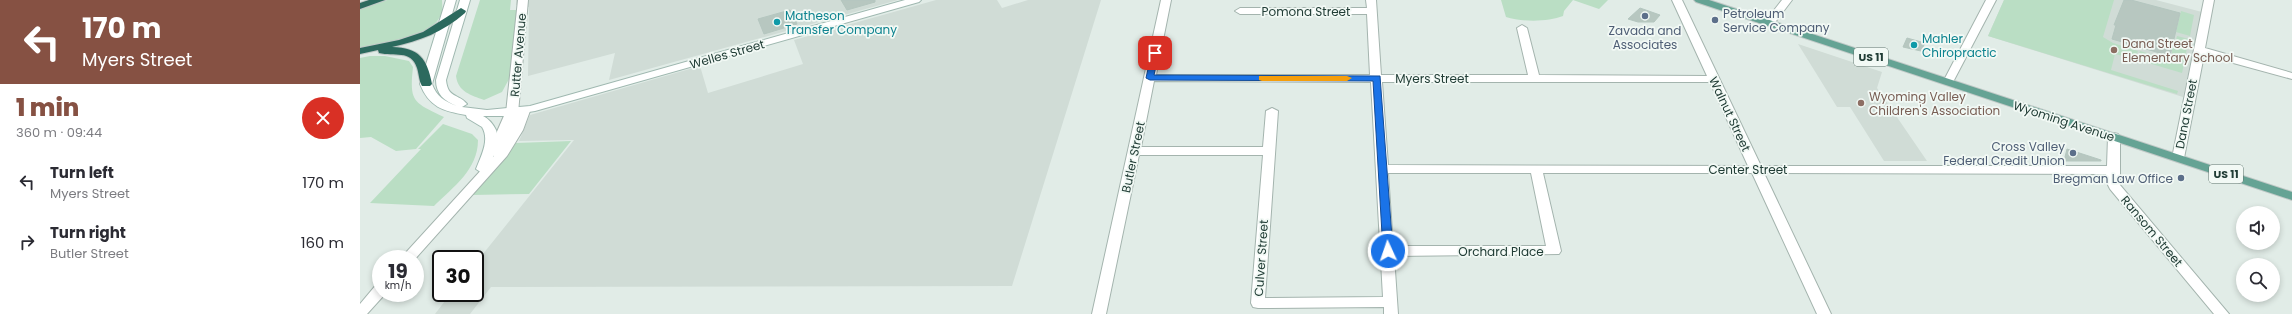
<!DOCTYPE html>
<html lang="en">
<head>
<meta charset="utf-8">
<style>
  :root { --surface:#fff; --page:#f2f2f3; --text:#2b2b33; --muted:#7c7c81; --accent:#865143 }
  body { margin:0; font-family:Poppins,sans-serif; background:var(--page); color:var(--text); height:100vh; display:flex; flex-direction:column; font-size:15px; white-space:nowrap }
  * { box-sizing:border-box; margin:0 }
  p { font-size:13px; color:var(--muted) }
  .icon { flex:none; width:22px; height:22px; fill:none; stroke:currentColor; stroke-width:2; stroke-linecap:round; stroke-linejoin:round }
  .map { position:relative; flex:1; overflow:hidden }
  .side { display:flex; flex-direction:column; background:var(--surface); width:360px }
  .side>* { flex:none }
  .hud { background:#865143; color:#fff; overflow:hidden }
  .controls { position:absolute; left:1876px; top:206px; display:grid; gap:8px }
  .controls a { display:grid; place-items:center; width:44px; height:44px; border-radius:50%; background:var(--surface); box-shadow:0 2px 6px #0003; font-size:20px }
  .speed { position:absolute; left:12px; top:250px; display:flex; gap:8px; font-size:20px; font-weight:700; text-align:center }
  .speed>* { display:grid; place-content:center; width:52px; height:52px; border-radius:50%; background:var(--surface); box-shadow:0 2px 6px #0003; line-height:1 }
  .speed small { font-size:10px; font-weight:400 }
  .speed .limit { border:2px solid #111; border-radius:6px; background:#fff; color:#111 }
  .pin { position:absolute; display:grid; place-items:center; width:34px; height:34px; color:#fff; margin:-17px; border-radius:8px; box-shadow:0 2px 6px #0006 }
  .me { position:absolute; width:44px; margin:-22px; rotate:357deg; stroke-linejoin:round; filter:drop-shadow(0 0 3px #0008) }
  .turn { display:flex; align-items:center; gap:14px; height:84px; padding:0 16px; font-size:18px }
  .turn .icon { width:52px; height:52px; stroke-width:2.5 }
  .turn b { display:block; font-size:28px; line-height:34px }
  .round { display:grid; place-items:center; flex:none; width:42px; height:42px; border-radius:21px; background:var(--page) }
  .head { display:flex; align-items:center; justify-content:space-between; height:68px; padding:0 16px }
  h1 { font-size:24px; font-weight:800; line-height:30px; color:var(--accent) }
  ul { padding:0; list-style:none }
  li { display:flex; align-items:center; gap:12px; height:60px; padding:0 16px }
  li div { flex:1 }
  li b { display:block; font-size:15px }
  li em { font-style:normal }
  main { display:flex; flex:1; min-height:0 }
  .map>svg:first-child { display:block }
</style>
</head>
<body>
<main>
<section class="side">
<div class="hud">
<div class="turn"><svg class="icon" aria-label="left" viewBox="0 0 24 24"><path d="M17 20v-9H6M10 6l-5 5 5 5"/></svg><div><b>170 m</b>Myers Street</div></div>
</div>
<div class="head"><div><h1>1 min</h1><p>360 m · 09:44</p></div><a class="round" style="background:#d93025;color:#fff"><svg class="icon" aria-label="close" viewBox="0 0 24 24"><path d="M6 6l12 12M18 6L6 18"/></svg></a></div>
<ul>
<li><svg class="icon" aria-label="left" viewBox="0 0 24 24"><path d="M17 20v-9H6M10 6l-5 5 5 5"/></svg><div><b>Turn left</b><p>Myers Street</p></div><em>170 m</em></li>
<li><svg class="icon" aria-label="right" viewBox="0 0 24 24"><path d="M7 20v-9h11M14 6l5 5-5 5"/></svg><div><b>Turn right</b><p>Butler Street</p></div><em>160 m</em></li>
</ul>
</section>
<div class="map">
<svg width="1932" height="314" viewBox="0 0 1932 314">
  <rect width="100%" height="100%" fill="#e1ece7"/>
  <path fill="#d0dcd6" d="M156,0H538L249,80L255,53L168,76L169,7L156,5Z
    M576,0H637L642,8L668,0H741L652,286L131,287L110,314H75L91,293H115V264L214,140L159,141L170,115L340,66L348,93L443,64L434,40Z
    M1644,0H1796L1842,12L1823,97L1628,36Z
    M1438,44L1522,72L1517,88L1567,161H1524L1490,107H1477Z"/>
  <path fill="#badec4" d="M27,0H82C82,4 83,9 82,12C74,39 24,44 0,49V8Z
    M120,0H151L150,10H157L149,79L142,92L124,100C111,95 98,92 96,76Z
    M1141,0H1248L1239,9L1213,0L1204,11L1203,16C1188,22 1162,22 1146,17Z
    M1644,0H1754L1743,37L1753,43L1778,51L1775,59L1755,54L1751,70L1818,91L1817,94L1628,36Z
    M1821,11L1834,15L1830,36L1816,32Z
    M1817,36L1829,39L1824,62L1799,54V52L1812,56V45H1815Z
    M1780,51L1824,64L1822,73L1778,60Z
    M10,56H25L49,61L53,67C49,103 54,102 84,117L56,149L36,151L11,137L0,138V58Z
    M83,124L112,134L118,140C118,170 93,187 74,206L10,203L61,149H58Z
    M211,141L169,194L112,195L156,143Z"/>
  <path fill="#b7c7c0" stroke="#b4c6bf" d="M481,0H515V2L487,10Z
    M1764,0H1771L1820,13L1810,56L1752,39L1756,25H1754Z
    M1280,8L1300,15L1294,22H1278L1268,19Z
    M430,10L437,24L404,34L398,19Z
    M1547,38L1565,43L1561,51L1543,47Z
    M1707,149L1741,160V161H1704Z"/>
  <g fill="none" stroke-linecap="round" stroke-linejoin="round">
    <g stroke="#a4b4ae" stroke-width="2">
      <path id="minor" d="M158,0H168L158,113L152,116L146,113Z
        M801,0H811L796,75H1010L1007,14H880L875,11L880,8H1007L1006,0H1016L1021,75H1168L1157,28L1162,25L1167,28L1179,75L1347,76L1312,0H1322L1401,166H1747L1748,137L1754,133L1758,134L1760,137V185L1869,314H1854L1750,189L1746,181V174L1404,173L1471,314H1457L1392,173H1183L1201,251L1199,254L1034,256L1038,314H1024V307L898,308L893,307L891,303L903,155H779L746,314H732ZM794,81L1011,82L1023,297L905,298L918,111L912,108L906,111L903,147H781ZM1022,82H1350L1388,166L1028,165ZM1028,173H1171L1186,246H1033Z
        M1422,0H1432L1413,25H1405L1404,23Z
        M1626,0H1636L1593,82L1592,84H1584L1583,82Z
        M1844,0H1854L1845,48L1932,73V79L1844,55L1824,158L1818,162L1812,158Z"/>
    </g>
    <g stroke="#a4b4ae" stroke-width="2">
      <path id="tertiary" d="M153,106L168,109L170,111L163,130L147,156L55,259H40L134,156L128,152L147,109Z
        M21,284V293H26L7,314H0V304L16,285Z"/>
    </g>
    <g stroke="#9fb8b0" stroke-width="2">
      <path id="secondary" d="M86,0H96L72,84C77,97 84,101 97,106C84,101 76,94 76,80L100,0H110L86,80C88,99 98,93 107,104L102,107L127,110L170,106L545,0H561L559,2L175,111L144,116H123C129,119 133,124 136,130C140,140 132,170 122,173L116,169C121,156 130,140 122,127L107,118L106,115C83,111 69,107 60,84Z"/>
    </g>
    <g stroke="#c1c9c7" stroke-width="2">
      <path id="primary" d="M1334,0H1349L1932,192V200L1336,2Z"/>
    </g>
    <g stroke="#c1c9c7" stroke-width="2">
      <path id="motorway" d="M9,0H25L0,9V3Z
        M101,8L106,11L105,13C83,32 60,41 32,47C59,48 67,58 72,84L70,86H62C59,81 59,74 57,68C51,49 34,57 19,53L18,50L0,54V48L39,40L63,32Z"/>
    </g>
    <use href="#minor" fill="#fff" fill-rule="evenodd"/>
    <use href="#tertiary" fill="#fff" fill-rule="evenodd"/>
    <use href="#secondary" fill="#fff" fill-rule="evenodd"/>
    <use href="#primary" fill="#65a394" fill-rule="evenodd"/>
    <use href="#motorway" fill="#2c6a5e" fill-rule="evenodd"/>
  </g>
  <path fill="#1a73e8" stroke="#114b97" d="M792,51L799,53L794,75L1020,76L1033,251L1031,253H1024L1023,251L1013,81L790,80L786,78Z"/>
  <path fill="#f59e0b" d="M899,76H987L992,78L987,81H902L899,80Z"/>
  <g fill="#5c6f8a" stroke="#f2f9f5" stroke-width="1.5">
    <circle cx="1285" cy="16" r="4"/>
    <circle cx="1355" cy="20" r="4"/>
    <circle cx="1713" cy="153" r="4"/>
    <circle cx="1821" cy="178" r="4"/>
  </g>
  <g fill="#0f9aa8" stroke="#f2f9f5" stroke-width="1.5">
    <circle cx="417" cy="22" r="4"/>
    <circle cx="1554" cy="45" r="4"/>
  </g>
  <g fill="#8d6e63" stroke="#f2f9f5" stroke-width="1.5">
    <circle cx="1754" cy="50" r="4"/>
    <circle cx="1501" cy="103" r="4"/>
  </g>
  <g text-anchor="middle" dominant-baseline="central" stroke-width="3.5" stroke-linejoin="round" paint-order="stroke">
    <g fill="#f2f9f5" stroke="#60756f" stroke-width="1">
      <rect x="1494" y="48" width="34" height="18" rx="3"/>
      <rect x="1849" y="165" width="34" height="18" rx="3"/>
    </g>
    <g font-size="11" font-weight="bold" fill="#213d36">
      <text x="1511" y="57">US 11</text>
      <text x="1866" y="174">US 11</text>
    </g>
    <g font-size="12" fill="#213d36" stroke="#f2f9f5">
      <text x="946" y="11">Pomona Street</text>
      <text transform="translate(367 54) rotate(-16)">Welles Street</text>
      <text transform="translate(158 55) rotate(-85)">Rutter Avenue</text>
      <text x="1072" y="78">Myers Street</text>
      <text transform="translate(1370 114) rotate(65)">Walnut Street</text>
      <text transform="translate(1826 114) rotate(-79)">Dana Street</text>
      <text transform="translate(1704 121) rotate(18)">Wyoming Avenue</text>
      <text transform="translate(773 157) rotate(-78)">Butler Street</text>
      <text x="1388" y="169">Center Street</text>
      <text transform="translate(1792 231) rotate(50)">Ransom Street</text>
      <text x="1141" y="251">Orchard Place</text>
      <text transform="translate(901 258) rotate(-86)">Culver Street</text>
    </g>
    <g font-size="12" fill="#4e5e75" stroke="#f2f9f5" text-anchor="end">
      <text x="1363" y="13" text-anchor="start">Petroleum<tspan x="1363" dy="14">Service Company</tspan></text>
      <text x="1285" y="30" text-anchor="middle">Zavada and<tspan x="1285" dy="14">Associates</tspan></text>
      <text x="1705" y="146">Cross Valley<tspan x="1705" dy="14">Federal Credit Union</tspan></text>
      <text x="1813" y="178">Bregman Law Office</text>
    </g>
    <g font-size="12" fill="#0d838f" stroke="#f2f9f5" text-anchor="start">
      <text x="425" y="15">Matheson<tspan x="425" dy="14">Transfer Company</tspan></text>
      <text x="1562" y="38">Mahler<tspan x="1562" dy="14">Chiropractic</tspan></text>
    </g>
    <g font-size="12" fill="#785e54" stroke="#f2f9f5" text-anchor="start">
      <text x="1762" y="43">Dana Street<tspan x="1762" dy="14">Elementary School</tspan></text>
      <text x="1509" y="96">Wyoming Valley<tspan x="1509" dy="14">Children's Association</tspan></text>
    </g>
  </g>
</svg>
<div class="controls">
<a><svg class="icon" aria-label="sound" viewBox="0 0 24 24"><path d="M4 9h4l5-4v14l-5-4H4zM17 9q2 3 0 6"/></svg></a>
<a><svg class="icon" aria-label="search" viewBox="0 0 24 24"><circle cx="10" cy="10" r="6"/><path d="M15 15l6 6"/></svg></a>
</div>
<div class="speed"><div>19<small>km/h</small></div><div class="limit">30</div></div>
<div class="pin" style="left:795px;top:53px;background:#d93025"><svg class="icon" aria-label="arrive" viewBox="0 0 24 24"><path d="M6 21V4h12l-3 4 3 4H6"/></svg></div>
<svg class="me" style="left:1028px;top:251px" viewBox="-20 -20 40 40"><circle r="17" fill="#1a73e8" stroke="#fff" stroke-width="3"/><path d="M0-11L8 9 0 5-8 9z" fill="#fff"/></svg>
</div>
</main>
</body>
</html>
